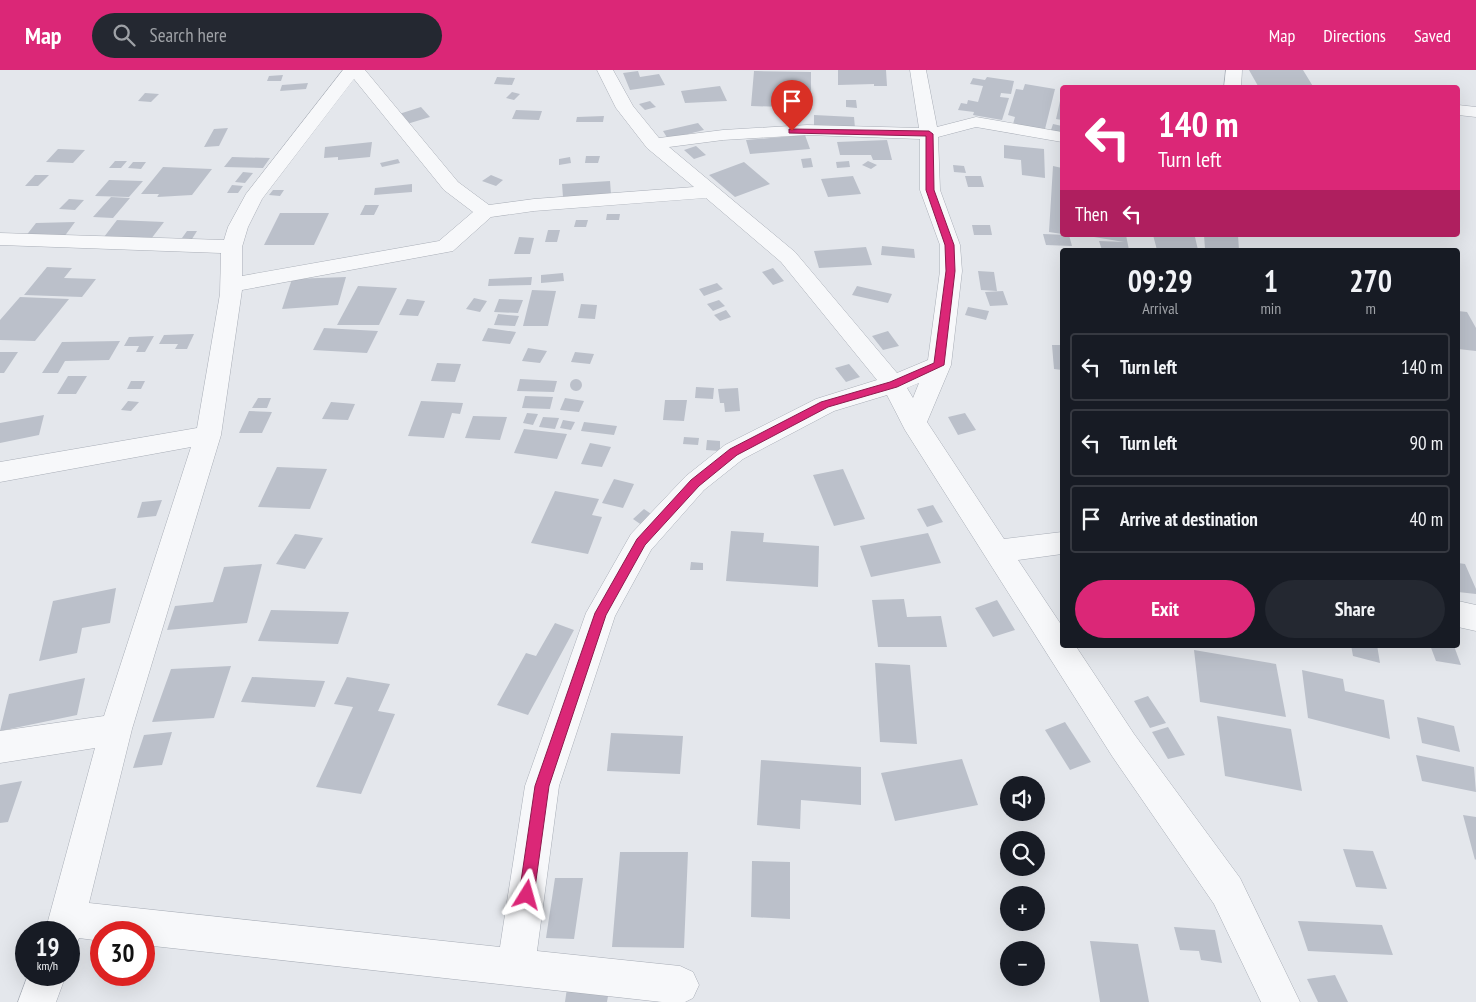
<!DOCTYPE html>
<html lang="en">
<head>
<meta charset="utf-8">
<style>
  :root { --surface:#171b24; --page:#242831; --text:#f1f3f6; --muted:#9ea1a6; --line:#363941; --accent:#db2777 }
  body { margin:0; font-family:"PT Sans Narrow",sans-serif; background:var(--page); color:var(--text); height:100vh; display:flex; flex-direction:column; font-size:19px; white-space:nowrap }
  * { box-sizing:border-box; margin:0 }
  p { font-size:16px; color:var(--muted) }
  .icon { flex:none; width:28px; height:28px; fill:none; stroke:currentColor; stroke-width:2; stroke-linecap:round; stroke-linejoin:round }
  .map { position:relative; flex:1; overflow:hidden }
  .sheet { position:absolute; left:1060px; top:178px; width:400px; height:400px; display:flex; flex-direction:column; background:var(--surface); border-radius:5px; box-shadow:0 5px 20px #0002 }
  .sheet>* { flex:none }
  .guide { position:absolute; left:1060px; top:15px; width:400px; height:152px; border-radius:5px; box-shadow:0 5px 20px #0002; background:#db2777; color:#fff; overflow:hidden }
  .fabs { position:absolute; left:1000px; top:706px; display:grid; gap:10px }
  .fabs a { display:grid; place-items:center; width:45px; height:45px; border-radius:50%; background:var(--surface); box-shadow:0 5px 20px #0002; font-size:25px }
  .speed { position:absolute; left:15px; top:851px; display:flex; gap:10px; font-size:25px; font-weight:700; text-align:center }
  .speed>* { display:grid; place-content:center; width:65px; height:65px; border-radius:50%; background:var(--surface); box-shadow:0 5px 20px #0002; line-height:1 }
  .speed small { font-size:12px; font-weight:400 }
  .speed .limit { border:8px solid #d22; background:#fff; color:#111 }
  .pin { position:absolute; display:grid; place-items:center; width:42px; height:42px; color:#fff; margin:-51px -21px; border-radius:50% 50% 50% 0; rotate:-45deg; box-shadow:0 0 5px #0007 }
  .pin .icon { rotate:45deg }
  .me { position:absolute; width:55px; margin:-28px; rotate:8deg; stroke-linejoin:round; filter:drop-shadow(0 0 4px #0008) }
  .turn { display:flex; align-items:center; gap:18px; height:105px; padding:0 15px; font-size:22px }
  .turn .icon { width:65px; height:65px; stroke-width:2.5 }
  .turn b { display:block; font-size:35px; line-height:42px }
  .then { display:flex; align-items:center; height:48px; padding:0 15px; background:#0003; gap:10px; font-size:19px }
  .eta { display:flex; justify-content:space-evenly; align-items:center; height:85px; text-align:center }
  .eta b { font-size:30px; font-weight:600; line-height:35px }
  .action { display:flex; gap:10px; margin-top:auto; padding:10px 15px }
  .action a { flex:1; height:58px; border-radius:30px; background:var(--accent); color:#fff; font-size:20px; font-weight:600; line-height:58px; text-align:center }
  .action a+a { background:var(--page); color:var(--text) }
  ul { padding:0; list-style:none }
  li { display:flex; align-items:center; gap:15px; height:68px; margin:0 10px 8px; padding:0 5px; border:2px solid var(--line); border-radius:5px }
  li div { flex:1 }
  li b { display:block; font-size:19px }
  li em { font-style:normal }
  header { display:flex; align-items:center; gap:30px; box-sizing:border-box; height:70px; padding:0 25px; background:var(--accent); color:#fff }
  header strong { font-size:24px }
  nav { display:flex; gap:28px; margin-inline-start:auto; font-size:18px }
  .search { width:350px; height:45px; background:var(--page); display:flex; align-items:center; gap:12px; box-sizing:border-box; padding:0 18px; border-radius:28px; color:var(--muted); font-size:19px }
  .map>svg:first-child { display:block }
</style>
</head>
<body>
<header>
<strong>Map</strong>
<div class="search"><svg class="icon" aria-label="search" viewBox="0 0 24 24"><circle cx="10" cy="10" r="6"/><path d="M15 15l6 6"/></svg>Search here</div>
<nav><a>Map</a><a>Directions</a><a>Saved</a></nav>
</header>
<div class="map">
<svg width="1476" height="932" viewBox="0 0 1476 932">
  <rect width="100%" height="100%" fill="#e4e7ec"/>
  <path fill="#bbc0ca" d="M838,0H886L887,16H874V14L838,15Z
    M1249,0H1303L1314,18L1258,16Z
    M638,1L640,7L659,4L665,15L630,20L623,3Z
    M754,1L811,2V38L751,36Z
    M283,5L281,11H267L269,6Z
    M497,7L515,8L512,15L494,14Z
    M987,7L1014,11L1011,24L1001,23L1000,27L1009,28L1002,50L973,45L974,42L958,40L961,33L967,34L968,30L978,32L983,16L970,14L973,8L985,10Z
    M308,13L306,19L280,21L282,15Z
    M1025,14L1055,19L1045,59L1013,54L1015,47L1008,45L1016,19L1023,20Z
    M720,16L727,31L685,33L681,21Z
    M512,22L520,24L514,30L506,28Z
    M145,23L159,24L151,32L138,31Z
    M846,30H856L857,38L846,37Z
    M650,31L656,37L645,40L639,34Z
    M1060,31H1062V50L1056,49Z
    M421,37L430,47L407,54L399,44Z
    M516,40L542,41L539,50L512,49Z
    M814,45L854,47L855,58L814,56Z
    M604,46L603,52H576L577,47Z
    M698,53L704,60L668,69L663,61Z
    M1053,54L1062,56V65L1050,63Z
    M228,58L219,76L204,77L214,59Z
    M805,65L810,79L750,84L746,70Z
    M887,70L892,90H873L871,85H840L837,72Z
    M372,72L370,87L338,90V87L324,88L325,77Z
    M1004,75L1044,79L1045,108L1022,105L1021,90L1004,88Z
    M696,76L706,85L694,89L684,80Z
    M58,79L85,80L73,93L46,92Z
    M586,86H600L598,93H585Z
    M232,87L270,88L263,98L224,97Z
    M570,87L571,93L559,95V89Z
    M811,88L813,97L803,98L801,89Z
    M398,89L400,93L382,97L380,93Z
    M115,91H127L121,98H109Z
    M849,91L850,97L837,98L836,92Z
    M868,91L877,95L871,99L862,95Z
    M133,92H146L141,99L128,98Z
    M744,92L770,114L735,127L709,105Z
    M953,95L964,96L966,103L954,102Z
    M1053,96L1062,98V164L1049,162Z
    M163,97L212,99L192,125L157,127L159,124H141Z
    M243,102L253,103L245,113L235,112Z
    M35,105H49L38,116H25Z
    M491,105L503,110L496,116L482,111Z
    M853,106L861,124L828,127L821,109Z
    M965,106H981L984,117H968Z
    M109,110L143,111L129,127L95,126Z
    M610,111L611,124L563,127L562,114Z
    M412,114V122L374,125L375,118Z
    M232,115L243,116L238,123H227Z
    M273,120H284L280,126L269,125Z
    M111,127L130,128L113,148L93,147Z
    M69,129L84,130L75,140L59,139Z
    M365,135H379L374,145H360Z
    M280,143H329L314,175H264Z
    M607,144H620L619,150H606Z
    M117,150L164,152L151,169L104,167Z
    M576,150H588L586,157H574Z
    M75,152L64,167H25L36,153Z
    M972,155H990L992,165H974Z
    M548,160H560L557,172H545Z
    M187,161H197L192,169L182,168Z
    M1043,164L1069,165L1072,176L1046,175Z
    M1082,165H1126L1129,180H1102L1099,171L1124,172Z
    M1153,165L1195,167L1198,180H1157Z
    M1204,165H1238L1239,180L1205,179Z
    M519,167L534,168L530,184H514Z
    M882,176L914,179L915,188L881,185Z
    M866,177L872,195L819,198L814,181Z
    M47,197L72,198L64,208L96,209L82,227L24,225Z
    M773,198L784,211L773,215L762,202Z
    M978,201L994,202L997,221L981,220Z
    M563,203L564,211L541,213V205Z
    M346,207L338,235L282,239L292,209Z
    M532,207L531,215L488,216L489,209Z
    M717,213L723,219L704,226L699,219Z
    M358,216L397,218L379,255H337Z
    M857,216L892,224L888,233L852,225Z
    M532,220L556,221L548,256H523Z
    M1003,221L1008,235L990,236L985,222Z
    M20,227L69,229L35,271L0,270V250Z
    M474,228L487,231L480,242L466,239Z
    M407,229L425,231L418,246L399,245Z
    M499,229L523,230L518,243L494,242Z
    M719,230L725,236L713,241L707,234Z
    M581,234L597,235L595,249L578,248Z
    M968,237L989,241L986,250L965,245Z
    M726,240L731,247L720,251L714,245Z
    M1458,241L1467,242L1476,258V281L1458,279Z
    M498,244L519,246L515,256L494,255Z
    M324,258L378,261L367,283L313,280Z
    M488,258L516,262L510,274L482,271Z
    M888,261L899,276L883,280L872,266Z
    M194,264L187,279H175L178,274H159L164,265Z
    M154,266L145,282H136L139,276H124L129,267Z
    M120,271L109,290L65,291L58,303H42L62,272Z
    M1052,275H1062V300L1054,299Z
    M528,278L547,281L540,293L522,291Z
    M0,282H18L4,303H0Z
    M575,282L594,284L590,294L571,292Z
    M437,293L461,294L455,312L431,311Z
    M849,294L860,307L846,312L835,298Z
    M68,306H87L76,324H57Z
    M520,309L557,311L554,322L517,321Z
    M570 315a6 6 0 1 1 12 0a6 6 0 1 1-12 0Z
    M131,311H145L141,319H127Z
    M696,317L714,318L713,329L695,328Z
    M738,318L740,341L725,342L724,333H720L718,319Z
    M525,326L553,327L550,339L522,338Z
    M258,328H271L267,338H252Z
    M565,328L584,331L579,342L560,340Z
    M665,330H687L684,351L663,350Z
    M128,331L139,332L131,341L121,340Z
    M421,331L463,333L460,344L452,343L444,368L408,366Z
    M331,332L355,334L348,350L322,349Z
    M249,341L272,342L262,363H239Z
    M527,343L538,344L533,355L523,353Z
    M965,343L976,360L958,365L948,347Z
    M44,345L39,365L0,373V353Z
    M473,346L507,347L500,370L465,368Z
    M543,347L559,348L555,359L539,357Z
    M563,350L575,352L571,360L560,358Z
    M584,352L617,356L614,365L581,361Z
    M524,359L567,364L557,389L514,383Z
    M684,367L699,368L698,375L683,374Z
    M707,370L720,371V381L706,380Z
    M590,373L611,377L602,397L581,394Z
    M277,397L327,399L310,439L258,437Z
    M843,399L865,449L834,456L813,405Z
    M614,409L634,414L623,438L602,433Z
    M555,421L599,429L592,445L602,447L588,484L531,473Z
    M162,430L156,446L137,448L142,432Z
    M933,435L943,452L927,457L917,439Z
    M644,439L657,448L646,458L633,449Z
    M731,461L764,463L763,472L819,476L818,517L726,511Z
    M928,463L941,493L871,507L860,476Z
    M295,464L323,468L305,499L276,494Z
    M691,492L703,493V500H690Z
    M1458,493L1465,494L1476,519V524L1458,522Z
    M262,494L247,553L167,560L175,536L213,532L224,497Z
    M116,518L110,553L82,558L77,583L39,591L53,531Z
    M904,529L907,547L941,546L947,577H878L872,530Z
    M997,530L1015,560L993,567L975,538Z
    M271,540L349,542L338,574L258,571Z
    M555,553L574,560L528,645L497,635L526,583L536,586Z
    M1351,575H1377L1380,593L1353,586Z
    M1430,575L1454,576L1461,595L1436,591Z
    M1194,580L1276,594L1286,647L1200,632Z
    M875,593L910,595L917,674L880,672Z
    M231,596L214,648L152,652L171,599Z
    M1302,600L1343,609L1345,621L1384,630L1390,669L1308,648Z
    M252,607L325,611L315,637L241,632Z
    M347,607L390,614L378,641L395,644L361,724L316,717L353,637L334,634Z
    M85,608L77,645L0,661L9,624Z
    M1148,626L1166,653L1150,658L1134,631Z
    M1217,646L1291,659L1302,721L1225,706Z
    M1417,647L1454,656L1460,682L1422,673Z
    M1065,652L1091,692L1070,700L1045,660Z
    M1168,657L1185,685L1168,689L1152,662Z
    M172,662L162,695L133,698L144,665Z
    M611,663L683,666L680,704L607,701Z
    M1416,685L1474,697L1476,722L1422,711Z
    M962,689L978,735L895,751L881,703Z
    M761,690L861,697V735L801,730L800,759L757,755Z
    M22,711L8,752L0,753V715Z
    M1463,745L1476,747V789L1475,790Z
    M1343,779L1373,781L1387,819L1356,817Z
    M620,782H688L684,878L612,877Z
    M752,791L790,792V849L751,847Z
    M555,808H583L574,869L546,868Z
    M1298,851L1382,855L1393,885L1308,881Z
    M1174,857L1215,860L1222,893L1201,890L1199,881L1180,880Z
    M1090,871L1138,874L1149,932H1100Z
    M1335,905L1348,932H1318L1307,909Z
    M567,918L609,920L607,932H565Z"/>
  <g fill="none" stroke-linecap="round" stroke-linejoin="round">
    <g stroke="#a9aeb7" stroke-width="1">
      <path id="minor" d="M343,0H365L458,112L489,135L534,129L694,117L647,78L616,38L597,0H613L633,36L659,68L723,60L807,55L919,58L910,0H926L937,57L976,47L1062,62V72L976,57L938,67L940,120L960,175L962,201L951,295L927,352L1004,469L1062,462V484L1018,490L1062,556V575H1075L1134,664L1240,808L1300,932H1261L1214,834L1112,686L905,360L887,325L834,341L743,389L704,420L651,480L615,546L559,716L537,881L680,896L693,902L699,915L693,928L685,932H662L144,875V862H101V871L79,868L76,875L69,878V862H45L95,678L0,693V661L104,646L191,377L0,412V392L197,358L220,224L221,183L0,175V163L224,170L228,157L246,124ZM354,9L444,120L473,142L439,171L242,206V177L248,157L262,129ZM807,65L920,69V120L940,175V201L928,290L897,303L795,182L669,77L723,70ZM706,128L781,192L877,310L816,329L725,375L686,406L631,464L586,543L525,716L500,877L89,833L132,659L221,365L242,220L453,181L491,147L534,141ZM919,313L913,328L907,318Z
        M1226,0H1242L1241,18H1224Z
        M1458,35L1476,37V47L1458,45Z
        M1458,531L1476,535V561L1458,557Z
        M28,905H66L56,932H18Z"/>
    </g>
    <use href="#minor" fill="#f7f8fa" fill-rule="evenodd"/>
  </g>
  <path fill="#db2777" stroke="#8e194d" d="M792,59L929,61L933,64L934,120L954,175L955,201L944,295L897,317L828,337L737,385L699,416L645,475L606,545L549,716L534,825L532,830L527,832L521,830L519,825L535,716L595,543L637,469L691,410L730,379L821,332L890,312L934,293L946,201L945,175L926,120V66L789,63V59Z"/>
</svg>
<div class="fabs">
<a><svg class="icon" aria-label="sound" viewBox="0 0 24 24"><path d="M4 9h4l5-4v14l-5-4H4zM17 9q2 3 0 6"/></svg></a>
<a><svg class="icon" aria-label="search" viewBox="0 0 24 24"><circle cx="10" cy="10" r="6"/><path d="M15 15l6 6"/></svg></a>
<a>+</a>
<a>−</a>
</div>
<div class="speed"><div>19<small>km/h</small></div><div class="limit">30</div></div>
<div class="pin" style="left:792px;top:61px;background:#d93025"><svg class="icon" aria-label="arrive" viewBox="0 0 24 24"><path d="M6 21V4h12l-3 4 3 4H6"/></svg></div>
<svg class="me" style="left:527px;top:825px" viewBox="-20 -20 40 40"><path d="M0-17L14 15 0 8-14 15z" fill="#db2777" stroke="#fff" stroke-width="4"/></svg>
<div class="guide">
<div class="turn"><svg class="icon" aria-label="left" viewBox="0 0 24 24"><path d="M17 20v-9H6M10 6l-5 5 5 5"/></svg><div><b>140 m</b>Turn left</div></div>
<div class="then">Then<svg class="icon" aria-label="left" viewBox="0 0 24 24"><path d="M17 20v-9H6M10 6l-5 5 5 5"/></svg></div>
</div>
<section class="sheet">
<div class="eta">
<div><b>09:29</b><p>Arrival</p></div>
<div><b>1</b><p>min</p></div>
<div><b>270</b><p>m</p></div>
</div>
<ul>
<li><svg class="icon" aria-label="left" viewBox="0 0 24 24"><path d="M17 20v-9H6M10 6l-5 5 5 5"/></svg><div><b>Turn left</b></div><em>140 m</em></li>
<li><svg class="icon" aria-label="left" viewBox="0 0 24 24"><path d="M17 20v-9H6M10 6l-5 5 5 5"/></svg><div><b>Turn left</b></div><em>90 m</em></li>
<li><svg class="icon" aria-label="arrive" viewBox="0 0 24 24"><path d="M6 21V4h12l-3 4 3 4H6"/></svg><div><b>Arrive at destination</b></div><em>40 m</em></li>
</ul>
<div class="action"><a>Exit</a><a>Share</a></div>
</section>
</div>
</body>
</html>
